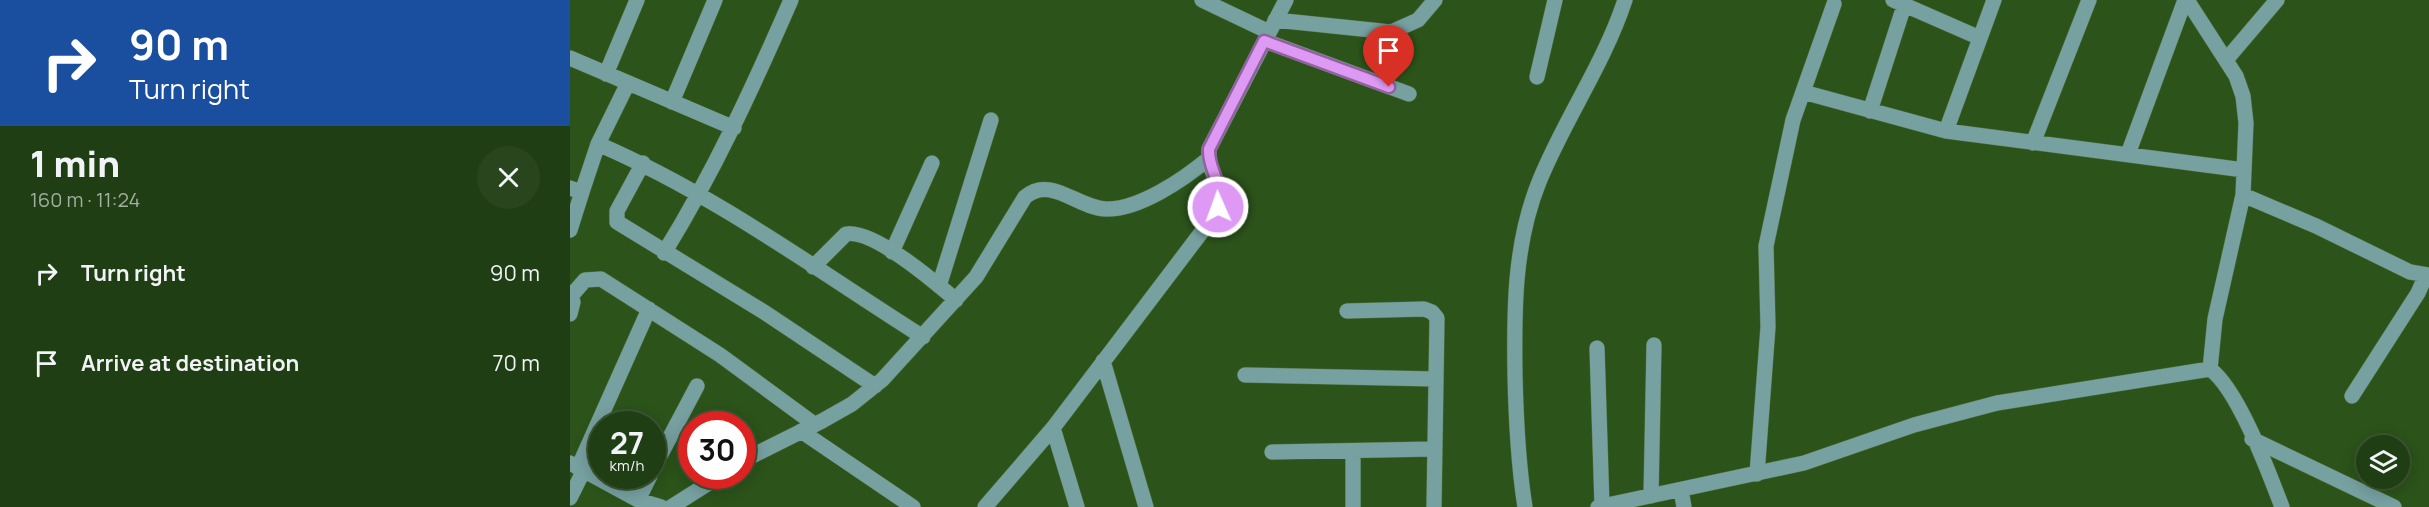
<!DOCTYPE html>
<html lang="en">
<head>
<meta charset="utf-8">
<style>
  :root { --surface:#203e14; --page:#28451d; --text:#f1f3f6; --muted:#a2aea0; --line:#3d5734 }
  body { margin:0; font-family:Manrope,sans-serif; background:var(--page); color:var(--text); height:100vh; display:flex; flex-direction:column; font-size:22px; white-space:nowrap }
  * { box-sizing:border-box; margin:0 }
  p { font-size:20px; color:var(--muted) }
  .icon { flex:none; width:33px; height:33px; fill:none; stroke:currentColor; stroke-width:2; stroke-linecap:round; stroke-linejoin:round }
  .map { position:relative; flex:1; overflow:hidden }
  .panel { display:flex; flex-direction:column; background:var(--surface); width:570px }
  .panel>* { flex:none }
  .guide { background:#1a4fa0; color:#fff; overflow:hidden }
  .tools { position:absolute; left:1786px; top:435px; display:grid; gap:12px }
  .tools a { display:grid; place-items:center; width:54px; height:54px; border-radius:50%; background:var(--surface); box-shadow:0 3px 15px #0003,0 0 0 2px var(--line); font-size:30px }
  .speed { position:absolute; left:18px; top:411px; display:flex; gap:12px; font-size:30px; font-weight:700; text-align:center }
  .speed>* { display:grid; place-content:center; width:78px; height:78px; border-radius:50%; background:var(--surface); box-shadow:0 3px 15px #0003,0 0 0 2px var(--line); line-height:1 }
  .speed small { font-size:15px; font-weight:400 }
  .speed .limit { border:9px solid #d22; background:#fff; color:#111 }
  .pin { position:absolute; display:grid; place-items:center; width:51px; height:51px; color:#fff; margin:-62px -26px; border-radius:50% 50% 50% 0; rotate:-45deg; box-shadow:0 0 6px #0007 }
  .pin .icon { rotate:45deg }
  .me { position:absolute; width:66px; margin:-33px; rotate:358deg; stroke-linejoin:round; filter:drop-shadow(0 0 4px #0008) }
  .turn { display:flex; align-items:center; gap:21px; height:126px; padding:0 30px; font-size:27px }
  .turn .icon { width:78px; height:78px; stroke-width:2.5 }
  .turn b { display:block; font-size:42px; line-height:51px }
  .round { display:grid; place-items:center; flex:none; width:63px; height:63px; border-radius:32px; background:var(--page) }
  .overview { display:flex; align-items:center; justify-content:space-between; height:102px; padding:0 30px }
  h1 { font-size:36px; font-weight:800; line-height:45px }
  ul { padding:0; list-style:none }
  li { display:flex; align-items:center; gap:18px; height:90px; padding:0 30px }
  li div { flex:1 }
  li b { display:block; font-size:22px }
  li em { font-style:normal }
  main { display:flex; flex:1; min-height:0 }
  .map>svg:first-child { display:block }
</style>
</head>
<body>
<main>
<section class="panel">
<div class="guide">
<div class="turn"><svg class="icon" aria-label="right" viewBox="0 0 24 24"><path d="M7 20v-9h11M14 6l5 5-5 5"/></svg><div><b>90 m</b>Turn right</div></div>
</div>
<div class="overview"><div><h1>1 min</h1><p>160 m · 11:24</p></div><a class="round"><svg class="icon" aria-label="close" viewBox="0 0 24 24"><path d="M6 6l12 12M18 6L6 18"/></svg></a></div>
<ul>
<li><svg class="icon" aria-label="right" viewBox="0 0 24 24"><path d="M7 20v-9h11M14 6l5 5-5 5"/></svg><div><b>Turn right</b></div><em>90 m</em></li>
<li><svg class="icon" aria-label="arrive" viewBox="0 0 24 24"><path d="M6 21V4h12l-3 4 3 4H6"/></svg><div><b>Arrive at destination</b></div><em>70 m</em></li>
</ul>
</section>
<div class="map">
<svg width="1859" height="507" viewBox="0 0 1859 507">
  <rect width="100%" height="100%" fill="#2b531a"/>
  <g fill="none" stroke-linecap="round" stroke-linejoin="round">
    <g stroke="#4b713c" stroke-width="16">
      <path id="minor" d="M632,0L699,32
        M1323,0L1410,38
        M1617,0L1666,76L1673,96L1676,123L1673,195L1645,319L1640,369
        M705,20L821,32L848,20L865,0
        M695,41L839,94
        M0,58L164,128
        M1656,60L1707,0
        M36,74L67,0
        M967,77L985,0
        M1233,92L1376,131L1674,170
        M102,102L145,0
        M1300,111L1334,6
        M1376,131L1424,0
        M1463,143L1519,0
        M28,144C144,194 247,270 353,337
        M1558,154L1615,0
        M73,163L47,211V222L194,312L305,386
        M0,188L12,192L28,144L58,83
        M1673,195L1746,226L1840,272L1859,275
        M0,230L12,192
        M322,252L362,163
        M94,253C144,172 183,87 221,0
        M243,267L276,234C303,229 365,282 386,300
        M369,286L421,120
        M0,293L3,302L0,314
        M2,295L15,280L31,279L150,355L244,424
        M777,311L854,309L862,312L867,318L864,507
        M1027,348L1032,506
        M533,361L576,507
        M675,375L865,379
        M1782,396L1848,293L1856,275
        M483,428L507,507
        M231,431L343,507
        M1682,439L1824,507
        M702,452L864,449
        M172,461L252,421L282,404L312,380L406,277L455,197C481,175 507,208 536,209C569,210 614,179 638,159
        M0,463L68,500L91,507
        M8,468L79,309
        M82,471L127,386
        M1187,474L1198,327L1196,246L1223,120L1264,4
        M1111,490L1114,507
        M1081,496L1084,345
        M0,498L14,470
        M68,500L80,476
        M101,507L150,476
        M415,507L483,428L643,217C659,182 637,179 639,149L716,0
        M783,507V451
        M955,507C948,463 946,420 945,375C944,309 944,244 969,182C994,120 1034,64 1055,0
        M1028,507L1234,463L1344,425L1427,403L1640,369C1668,389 1699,473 1712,507"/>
    </g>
    <use href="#minor" stroke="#77a0a0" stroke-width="15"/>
  </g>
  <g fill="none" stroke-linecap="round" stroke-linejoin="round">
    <g stroke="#90639e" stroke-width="15">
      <path id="route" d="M648,207C654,182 638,171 639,149L694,41L819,87"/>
    </g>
    <use href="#route" stroke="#dd99f3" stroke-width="10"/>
  </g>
</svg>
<div class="tools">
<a><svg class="icon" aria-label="layers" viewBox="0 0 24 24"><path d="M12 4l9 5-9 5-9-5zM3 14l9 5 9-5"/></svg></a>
</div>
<div class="speed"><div>27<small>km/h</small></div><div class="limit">30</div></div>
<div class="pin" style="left:819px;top:87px;background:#d93025"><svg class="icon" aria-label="arrive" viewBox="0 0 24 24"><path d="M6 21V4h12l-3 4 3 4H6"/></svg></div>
<svg class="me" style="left:648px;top:207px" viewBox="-20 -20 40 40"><circle r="17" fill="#dd99f3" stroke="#fff" stroke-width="3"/><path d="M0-11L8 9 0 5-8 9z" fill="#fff"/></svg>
</div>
</main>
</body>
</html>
